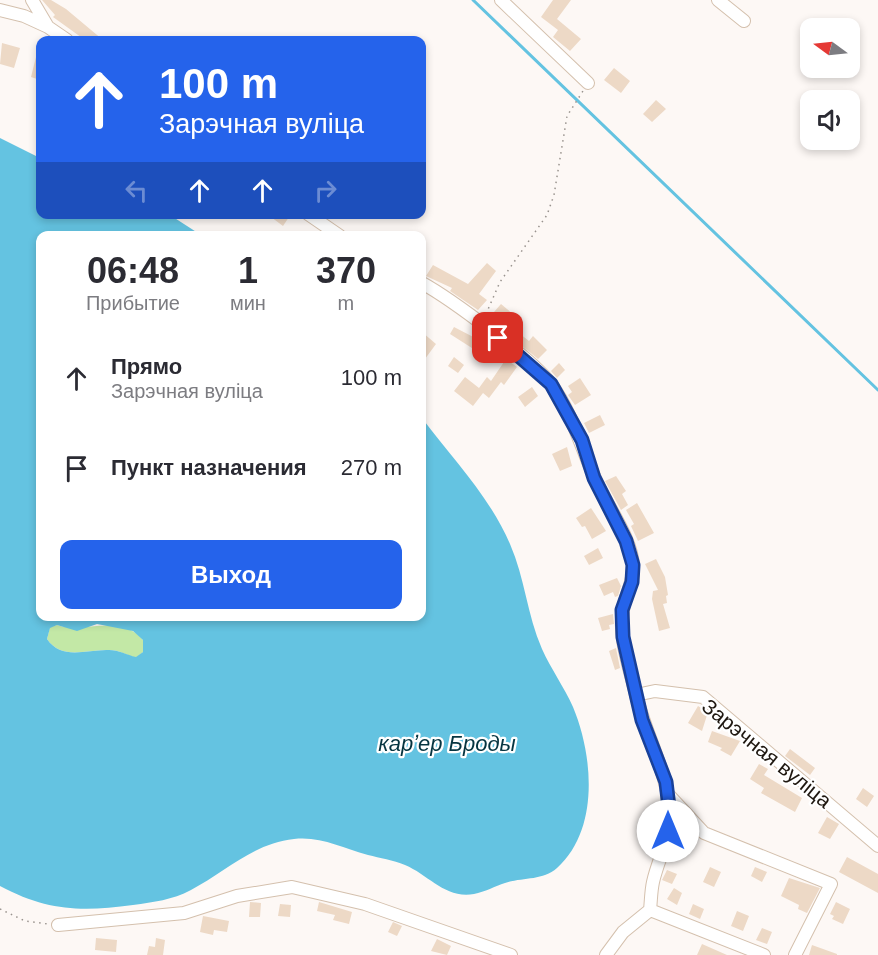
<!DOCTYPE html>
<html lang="ru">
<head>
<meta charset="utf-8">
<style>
  :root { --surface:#fff; --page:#f7f7f7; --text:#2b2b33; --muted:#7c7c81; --accent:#2563eb }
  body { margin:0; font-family:Helvetica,sans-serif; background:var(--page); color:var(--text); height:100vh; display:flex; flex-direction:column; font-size:22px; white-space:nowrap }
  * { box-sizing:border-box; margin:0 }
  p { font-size:20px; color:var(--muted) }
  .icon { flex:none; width:33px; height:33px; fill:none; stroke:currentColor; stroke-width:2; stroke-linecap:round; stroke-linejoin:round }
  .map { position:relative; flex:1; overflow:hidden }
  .drawer { position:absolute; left:36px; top:231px; width:390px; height:390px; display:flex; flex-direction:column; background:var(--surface); border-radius:12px; box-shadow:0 3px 9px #0003 }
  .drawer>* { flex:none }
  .guide { position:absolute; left:36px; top:36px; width:390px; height:183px; border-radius:12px; box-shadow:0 3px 9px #0003; background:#2563eb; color:#fff; overflow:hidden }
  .needle { width:39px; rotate:285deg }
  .buttons { position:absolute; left:800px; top:18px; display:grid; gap:12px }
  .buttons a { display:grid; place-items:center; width:60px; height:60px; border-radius:12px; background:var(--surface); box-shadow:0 3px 9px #0003; font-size:30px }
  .pin { position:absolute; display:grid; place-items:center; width:51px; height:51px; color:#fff; margin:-26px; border-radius:12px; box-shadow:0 3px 9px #0006 }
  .me { position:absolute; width:66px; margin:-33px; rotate:0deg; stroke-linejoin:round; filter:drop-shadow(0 0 4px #0008) }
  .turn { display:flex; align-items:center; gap:21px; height:126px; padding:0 24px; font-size:27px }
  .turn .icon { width:78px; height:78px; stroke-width:2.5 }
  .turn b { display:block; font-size:42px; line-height:51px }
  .lanes { display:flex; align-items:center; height:57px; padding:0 24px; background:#0003; justify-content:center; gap:30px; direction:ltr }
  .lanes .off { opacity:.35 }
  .eta { display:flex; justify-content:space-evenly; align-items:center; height:102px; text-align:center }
  .eta b { font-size:36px; font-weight:800; line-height:42px }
  .button { display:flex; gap:12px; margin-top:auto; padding:12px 24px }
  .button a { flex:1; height:69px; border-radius:12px; background:var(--accent); color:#fff; font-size:24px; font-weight:800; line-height:69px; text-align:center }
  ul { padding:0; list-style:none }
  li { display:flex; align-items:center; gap:18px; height:90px; padding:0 24px }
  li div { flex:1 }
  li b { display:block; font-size:22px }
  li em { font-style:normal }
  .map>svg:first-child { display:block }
</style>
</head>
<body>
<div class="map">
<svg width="878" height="955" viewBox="0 0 878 955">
  <rect width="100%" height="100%" fill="#fdf8f5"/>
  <path fill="#c3e8a6" d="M57,625C84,634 121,613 143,640V652L136,658C127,655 119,650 109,650C87,649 62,661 47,639L50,627Z"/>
  <path fill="#64c3e1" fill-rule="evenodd" d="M0,138L40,158V214L170,215L201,235L40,236V616H422V418C452,458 490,497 510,544C525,578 527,615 542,649C551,669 564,687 573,707C593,755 600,829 557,868C542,881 523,877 505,883C495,886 485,892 474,894C445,899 429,875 405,865C393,860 380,858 368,855C342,848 321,836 294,839C254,843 225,872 191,890C172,900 154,902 133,905C81,912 47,911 0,886ZM97,624L133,631L143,640V652L136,657C127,655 119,650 109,650C87,649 62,661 47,639L50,628L57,625L77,631Z"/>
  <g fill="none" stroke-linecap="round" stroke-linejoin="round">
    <path stroke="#64c3e1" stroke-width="3" d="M473,0L878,390"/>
  </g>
  <path fill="#edd9c6" d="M42,0H51L66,9L103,40H85L53,17L55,15Z
    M553,0H571L557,19L581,39L570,51L553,37L558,30L541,17Z
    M2,43L20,48L14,68L0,64Z
    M38,49L40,50V80L31,77Z
    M614,68L630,81L621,93L604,80Z
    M656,100L666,109L652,122L643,114Z
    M267,214H291L283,226Z
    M487,263L496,271L479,294L487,300L478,310L450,291L452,288L426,276L433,265L468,284Z
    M501,304L514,315L504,328L493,319L497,314L494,312Z
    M510,326L529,341L533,336L547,350L538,359L505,332Z
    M454,327L481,341L475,350L450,334Z
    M422,332L436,344L422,363Z
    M454,357L464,365L458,373L448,366Z
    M506,359L517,367L504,385L501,382L489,398L483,393L473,406L454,391L465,377L479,388L487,377L491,381Z
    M559,363L565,370L557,378L551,371Z
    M580,378L591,395L575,405L568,395L572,392L568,386Z
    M532,387L538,396L525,407L518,397Z
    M600,415L605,425L589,433L584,423Z
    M567,447L572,466L560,471L552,454Z
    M616,476L626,491L622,494L628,505L621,510L605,481Z
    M637,503L654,533L638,541L631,526L634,524L626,510Z
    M591,508L606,531L592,539L585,526L582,527L576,518Z
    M598,548L603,558L589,565L584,556Z
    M656,559L665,577L668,595L666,596L667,603L663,604L670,628L659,631L652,599L653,591L658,590L645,564Z
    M617,578L621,586L618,596L615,597L613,592L604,596L599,585Z
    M613,614L614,624L609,625L610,629L602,631L598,618Z
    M616,648L620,668L615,670L609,651Z
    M698,706L708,712L702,731L688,723Z
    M712,731L740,741L731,756L720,750L722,748L708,742Z
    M790,749L815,768L810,775L785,756Z
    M759,764L768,769L764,775L802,798L795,812L761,793L764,788L750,779Z
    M863,788L874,796L867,807L856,799Z
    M827,817L839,824L830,839L818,833Z
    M847,857L878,874V893L839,872Z
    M710,867L721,872L714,887L703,882Z
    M755,867L767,872L762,882L751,876Z
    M667,870L677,874L672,884L662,880Z
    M789,878L820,888L807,913L798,909L799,905L781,896Z
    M674,888L682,893L677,905L667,899Z
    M250,902L261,903L260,917H249Z
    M319,902L352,912L349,924L333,920L335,915L317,911Z
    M836,902L850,909L843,924L832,919L834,916L830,914Z
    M280,904L291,905L290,917L278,916Z
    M693,904L704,909L700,919L689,914Z
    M737,911L749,916L743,931L731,926Z
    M203,916L229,921L227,932L214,930L213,935L200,932Z
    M393,922L402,926L397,936L388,932Z
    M762,928L772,932L767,944L756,940Z
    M96,938L117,940L116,952L95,950Z
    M156,938L165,940L163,955H147L149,946L155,947Z
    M437,939L451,946L447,955L431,951Z
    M702,944L727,955H697Z
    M812,945L837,954V955H809Z"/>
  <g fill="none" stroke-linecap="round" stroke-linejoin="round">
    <g stroke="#d4c0ad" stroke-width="14">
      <path id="minor" d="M32,0L48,27L67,40
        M501,0L588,83
        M718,0L744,21
        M0,10L24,16L48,27
        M308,214L340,236
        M422,283C451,299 531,358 551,384C574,415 582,453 599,487C610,510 632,540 633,566C634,582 625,595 623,610C618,637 630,669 636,695L655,691L703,697L878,846
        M636,695C646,736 668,772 670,815C670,840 658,859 653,882C651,891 651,901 650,910
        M667,793L704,833L831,884L795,955
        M58,925L184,913L237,896L292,887L365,904L511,955
        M606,955L623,932L650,910L764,955"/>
    </g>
    <path stroke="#99938e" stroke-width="1.5" stroke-dasharray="1.5 4.5" stroke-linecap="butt" d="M486,314L500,282L547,215L554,195L567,116L583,91
      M0,909L25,921L48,924"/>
    <use href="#minor" stroke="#fff" stroke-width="12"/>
  </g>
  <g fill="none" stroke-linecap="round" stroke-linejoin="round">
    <g stroke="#184099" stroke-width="15">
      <path id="route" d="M498,338L551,384L582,440L594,478L626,541L633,565L632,582L622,610L623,637L642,720L666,782L670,816L668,831"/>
    </g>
    <use href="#route" stroke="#2563eb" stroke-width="10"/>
  </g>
  <g text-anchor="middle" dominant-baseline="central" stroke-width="4.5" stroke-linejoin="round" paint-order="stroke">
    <g font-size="21" fill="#1f1811" stroke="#fff">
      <text transform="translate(767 753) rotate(39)">Зарэчная вуліца</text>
    </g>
    <g font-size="22" font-style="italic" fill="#063541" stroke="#fff">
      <text x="447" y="743">карʼер Броды</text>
    </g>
  </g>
</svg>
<div class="buttons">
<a><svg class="needle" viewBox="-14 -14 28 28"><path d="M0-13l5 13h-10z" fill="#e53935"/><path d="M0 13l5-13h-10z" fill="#7c7c81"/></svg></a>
<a><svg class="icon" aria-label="sound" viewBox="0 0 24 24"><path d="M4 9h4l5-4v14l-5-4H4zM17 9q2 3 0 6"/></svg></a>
</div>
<div class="pin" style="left:498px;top:338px;background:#d93025"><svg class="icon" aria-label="arrive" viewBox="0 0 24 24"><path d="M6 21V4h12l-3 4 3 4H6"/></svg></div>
<svg class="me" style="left:668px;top:831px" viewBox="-20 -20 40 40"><circle r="19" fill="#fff"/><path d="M0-13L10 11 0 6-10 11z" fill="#2563eb"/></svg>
<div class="guide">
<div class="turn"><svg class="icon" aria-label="ahead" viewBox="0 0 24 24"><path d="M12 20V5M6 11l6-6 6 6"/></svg><div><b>100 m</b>Зарэчная вуліца</div></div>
<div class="lanes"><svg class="icon off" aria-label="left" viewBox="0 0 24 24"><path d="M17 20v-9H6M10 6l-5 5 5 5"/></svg><svg class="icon" aria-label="ahead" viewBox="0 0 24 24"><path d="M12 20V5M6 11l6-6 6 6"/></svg><svg class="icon" aria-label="ahead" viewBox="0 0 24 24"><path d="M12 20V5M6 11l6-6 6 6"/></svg><svg class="icon off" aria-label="right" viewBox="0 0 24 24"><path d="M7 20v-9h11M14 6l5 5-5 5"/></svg></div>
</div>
<section class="drawer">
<div class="eta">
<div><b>06:48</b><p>Прибытие</p></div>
<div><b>1</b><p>мин</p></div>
<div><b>370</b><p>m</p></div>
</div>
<ul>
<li><svg class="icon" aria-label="ahead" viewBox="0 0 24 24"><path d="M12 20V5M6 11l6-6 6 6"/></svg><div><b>Прямо</b><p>Зарэчная вуліца</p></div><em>100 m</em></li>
<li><svg class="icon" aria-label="arrive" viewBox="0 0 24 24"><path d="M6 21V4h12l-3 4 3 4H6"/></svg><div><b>Пункт назначения</b></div><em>270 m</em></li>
</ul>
<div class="button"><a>Выход</a></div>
</section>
</div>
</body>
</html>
